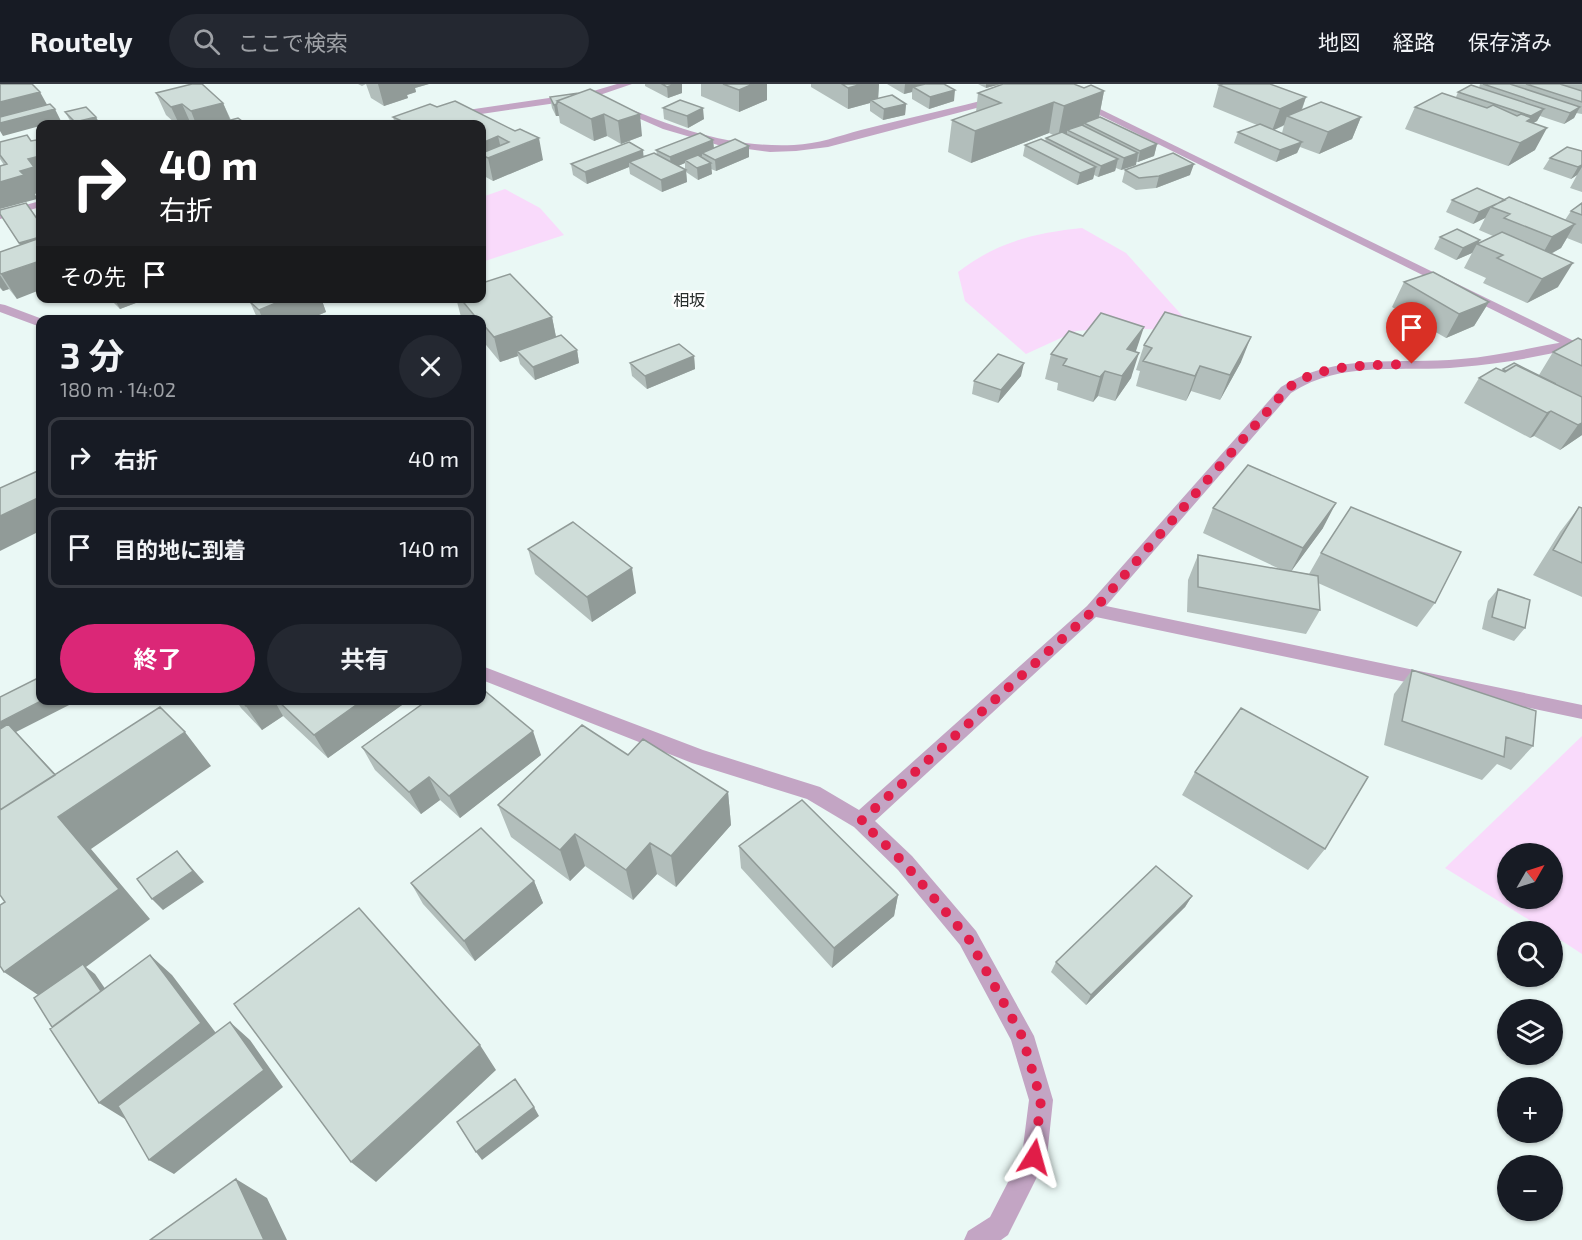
<!DOCTYPE html>
<html lang="ja">
<head>
<meta charset="utf-8">
<style>
  :root { --surface:#171b24; --page:#242831; --text:#f1f3f6; --muted:#9ea1a6; --line:#363941; --accent:#db2777 }
  body { margin:0; font-family:"Exo 2","Noto Sans JP",sans-serif; background:var(--page); color:var(--text); height:100vh; display:flex; flex-direction:column; font-size:22px; white-space:nowrap }
  * { box-sizing:border-box; margin:0 }
  p { font-size:20px; color:var(--muted) }
  .icon { flex:none; width:33px; height:33px; fill:none; stroke:currentColor; stroke-width:2; stroke-linecap:round; stroke-linejoin:round }
  .map { position:relative; flex:1; overflow:hidden }
  .panel { position:absolute; left:36px; top:231px; width:450px; height:390px; display:flex; flex-direction:column; background:var(--surface); border-radius:12px; box-shadow:0 2px 4px #0004 }
  .panel>* { flex:none }
  .guide { position:absolute; left:36px; top:36px; width:450px; height:183px; border-radius:12px; box-shadow:0 2px 4px #0004; background:#202124; color:#fff; overflow:hidden }
  .needle { width:39px; rotate:51deg }
  .fabs { position:absolute; left:1497px; top:759px; display:grid; gap:12px }
  .fabs a { display:grid; place-items:center; width:66px; height:66px; border-radius:50%; background:var(--surface); box-shadow:0 2px 4px #0004; font-size:30px }
  .pin { position:absolute; display:grid; place-items:center; width:51px; height:51px; color:#fff; margin:-62px -26px; border-radius:50% 50% 50% 0; rotate:-45deg; box-shadow:0 0 6px #0007 }
  .pin .icon { rotate:45deg }
  .me { position:absolute; width:66px; margin:-33px; rotate:8deg; stroke-linejoin:round; filter:drop-shadow(0 0 4px #0008) }
  .turn { display:flex; align-items:center; gap:21px; height:126px; padding:0 24px; font-size:27px }
  .turn .icon { width:78px; height:78px; stroke-width:2.5 }
  .turn b { display:block; font-size:42px; line-height:51px }
  .then { display:flex; align-items:center; height:57px; padding:0 24px; background:#0003; gap:12px; font-size:22px }
  .round { display:grid; place-items:center; flex:none; width:63px; height:63px; border-radius:32px; background:var(--page) }
  .summary { display:flex; align-items:center; justify-content:space-between; height:102px; padding:0 24px }
  h1 { font-size:36px; font-weight:700; line-height:45px }
  .cta { display:flex; gap:12px; margin-top:auto; padding:12px 24px }
  .cta a { flex:1; height:69px; border-radius:36px; background:var(--accent); color:#fff; font-size:24px; font-weight:700; line-height:69px; text-align:center }
  .cta a+a { background:var(--page); color:var(--text) }
  ul { padding:0; list-style:none }
  li { display:flex; align-items:center; gap:18px; height:81px; margin:0 12px 9px; padding:0 12px; border:3px solid var(--line); border-radius:12px }
  li div { flex:1 }
  li b { display:block; font-size:22px }
  li em { font-style:normal }
  header { display:flex; align-items:center; gap:36px; box-sizing:border-box; height:84px; padding:0 30px; background:var(--surface); border-bottom:2px solid var(--line) }
  header strong { font-size:28px }
  nav { display:flex; gap:33px; margin-inline-start:auto; font-size:21px }
  .search { width:420px; height:54px; background:var(--page); display:flex; align-items:center; gap:15px; box-sizing:border-box; padding:0 21px; border-radius:33px; color:var(--muted); font-size:22px }
  .map>svg:first-child { display:block }
</style>
</head>
<body>
<header>
<strong>Routely</strong>
<div class="search"><svg class="icon" aria-label="search" viewBox="0 0 24 24"><circle cx="10" cy="10" r="6"/><path d="M15 15l6 6"/></svg>ここで検索</div>
<nav><a>地図</a><a>経路</a><a>保存済み</a></nav>
</header>
<div class="map">
<svg width="1582" height="1156" viewBox="0 0 1582 1156">
  <rect width="100%" height="100%" fill="#eaf8f5"/>
  <path fill="#f9dafb" fill-rule="evenodd" d="M505,105L540,124L564,151L482,178V113Z
    M1082,144L1126,169L1196,247L1119,244L1076,247L1026,270L965,217L958,188C997,158 1034,149 1082,144Z
    M1582,652V870L1553,851L1552,848L1547,847L1445,784ZM1508,770H1552V814H1508Z"/>
  <g fill="none" stroke-linecap="round" stroke-linejoin="round">
    <path fill="#c3a5c4" fill-rule="evenodd" d="M1000,12L1003,13V17L828,63L796,67L770,68L718,61L663,45L613,23L621,21C677,45 733,64 794,61C818,60 839,52 861,46C908,34 954,24 1000,12Z"/>
    <path fill="#c3a5c4" fill-rule="evenodd" d="M617,0H632L591,14L454,34L449,31L454,28L590,8Z
      M418,32L422,33V37L373,40Z
      M40,117V123L0,135V128Z
      M0,220L5,221L45,236H40V242L35,241L0,228Z
      M1570,257L1577,261L1575,264C1538,273 1499,280 1461,283C1402,289 1343,275 1291,309L1106,522L1582,621V635L1096,533L875,737L912,772L976,847L1034,952L1053,1016L1047,1073L1008,1151L1001,1156H964L968,1147L990,1133L1022,1071L1029,1016L1011,956L960,861L898,786L854,743L807,715L692,679L482,596V582L703,666L820,703L859,726L1087,522L1281,303C1336,268 1398,281 1461,275C1497,272 1534,263 1570,257Z"/>
    <path fill="#c3a5c4" fill-rule="evenodd" d="M1037,0H1049L1582,261V270Z"/>
  </g>
  <path fill="#b2bebb" fill-rule="evenodd" d="M358,0H429L415,4L416,8L407,11L408,14L384,22L371,14L366,0L362,2Z
    M645,0H682V9L668,14L645,2Z
    M701,0H767V16L739,28L701,12Z
    M811,0H879L878,14L906,20L905,31L883,36L870,27V19L848,25L811,3Z
    M887,0H944L954,17L929,25L912,15V8L904,10Z
    M978,0H1001L986,4Z
    M1480,0H1582V30L1576,29L1574,34L1564,40L1540,32L1537,37L1533,39L1535,66L1508,82L1405,45L1415,23L1456,13L1458,8L1479,4Z
    M1219,1L1306,13L1302,26L1361,33L1352,55L1319,70L1300,63L1297,69L1276,78L1234,59L1238,48L1257,41L1213,23ZM1284,41L1282,49L1274,46L1283,42Z
    M1084,4L1104,7L1099,34L1157,60L1154,72L1138,78H1136V81L1121,86L1116,84L1115,87L1098,93L1094,91L1093,95L1077,101L1023,72L1025,61L1045,57L1046,54L1053,51L1049,49L971,79L948,68L952,36L976,28L978,9Z
    M156,9L223,19L231,36L246,40H176L166,31Z
    M579,9L642,52L621,60L607,52L594,57L560,39L559,32H556L552,24L550,13Z
    M455,17L543,76L493,97L484,92L482,83V40H395L393,33L437,23Z
    M663,24L704,35L688,44L664,35Z
    M65,28L100,40H72Z
    M713,56L714,64L749,73L716,87L711,85L712,90L698,96L686,88L687,98L662,108L630,90L629,83L587,100L573,91L571,80L657,70L656,66ZM685,79V86L678,82Z
    M0,58L35,110L37,115L4,81L0,75Z
    M1582,67V108L1570,104L1577,91L1571,95L1543,85L1550,74Z
    M1125,86L1190,91L1156,104L1136,106L1122,98Z
    M1452,116H1505L1565,136L1571,127L1582,119V160L1567,154L1561,164L1551,170L1558,203L1527,219L1483,199L1486,194L1464,184L1472,169L1456,176L1434,165L1440,153L1480,156L1478,159L1493,152L1479,146L1485,134L1473,140L1446,128Z
    M26,119L17,215L9,205L3,207L0,204V168L20,161L0,130Z
    M1404,198L1489,218L1474,242L1446,254L1392,223Z
    M109,214H149L120,225Z
    M249,214H321L326,228L307,236H258L250,218H251Z
    M456,214H482L552,233L556,253L577,266L579,279L535,296L520,280L518,272L500,278L482,256V236H463L461,233Z
    M1582,256V351L1560,366L1534,352L1530,354L1464,319L1479,294L1502,286L1503,285L1539,291L1553,268Z
    M1144,261L1241,278L1220,316L1191,307L1186,317L1136,302L1140,287L1136,286Z
    M1136,268L1131,294L1115,317L1098,312L1093,318L1057,306L1058,299L1045,295L1051,270Z
    M694,272L695,285L647,305L632,292L630,279Z
    M1021,292L998,319L972,310L974,297Z
    M1579,423L1582,424V513L1533,491L1560,448Z
    M1213,424L1323,444L1291,487L1309,490L1321,469L1435,519L1417,543L1318,499L1320,526L1306,550L1187,528L1188,496L1198,471L1282,486L1203,449Z
    M528,465L636,509L592,538L535,490Z
    M1498,505L1525,544L1514,557L1482,545L1488,517Z
    M1412,586L1533,662L1511,686L1497,680L1482,696L1384,661L1394,610Z
    M236,616H409L328,674L283,632L262,646L241,624Z
    M466,620L541,671L460,734L440,716L421,730L375,686L362,663Z
    M628,671L728,708L731,741L676,803L657,790L633,816L585,782L570,797L511,753L498,721Z
    M1195,688L1325,765L1308,786L1182,711Z
    M739,762L898,811L894,832L832,884L741,784Z
    M534,797L543,819L475,877L423,820L411,799Z
    M1192,812L1185,823L1086,921L1051,888L1056,878Z"/>
  <path fill="#919b98" d="M378,0H429L415,4L416,8L407,11L408,14L384,22Z
    M675,0H682V9L668,14L667,3Z
    M753,0H767V16L739,28V6Z
    M862,0H879L878,17L871,16L870,19L848,25V4Z
    M905,0H931L913,3L912,8L904,10Z
    M986,0H1001L986,4Z
    M955,6L954,17L929,25L930,13Z
    M1104,7L1098,38L1084,39L1083,44L1067,46V50L1058,53L1064,22Z
    M40,8L50,26L55,25L61,37L46,40H40V42L3,52L0,47V18Z
    M1306,13L1298,35L1287,32L1284,41L1272,47L1280,25Z
    M1054,18L1049,49L971,79L975,47Z
    M223,19L232,40H196L191,27Z
    M182,20L191,40H179L171,23Z
    M557,20L559,32H556L554,21Z
    M906,20L905,31L883,36L884,25Z
    M1580,23L1574,34L1564,40L1570,29Z
    M703,24L704,35L688,44L687,32Z
    M1544,25L1537,37L1528,42L1527,37L1530,35L1531,32Z
    M604,30L607,52L594,57L591,35Z
    M640,30L642,52L621,60L618,37Z
    M96,33L100,40H77L75,38Z
    M1361,33L1352,55L1319,70L1328,48Z
    M1547,44L1535,66L1508,82L1520,59Z
    M498,52L502,69L539,54L543,76L493,97L488,74L482,71V59Z
    M713,56L714,67L702,69V72L688,78L685,76V79L671,85L670,73Z
    M1302,58L1297,69L1276,78L1280,66Z
    M1157,60L1154,72L1138,78L1140,67Z
    M749,62V73L716,87L715,76Z
    M643,66L644,77L629,78V83L587,100L585,88Z
    M1138,69L1136,81L1121,86L1124,74Z
    M40,72V108L35,110L37,115L0,125V98L20,87L28,75Z
    M1118,75L1115,87L1098,93L1101,82Z
    M711,79L712,90L698,96L697,84Z
    M1194,80L1190,91L1156,104L1159,92Z
    M1582,81V83L1577,91L1571,95L1578,83Z
    M1096,83L1093,95L1077,101L1080,89Z
    M686,86L687,98L662,108L661,96Z
    M1491,123L1485,134L1473,140L1479,128Z
    M1575,140L1561,164L1539,176L1552,153Z
    M40,153V167L26,172L19,159Z
    M1480,156L1478,160H1477L1472,169L1456,176L1463,164Z
    M40,177V206L17,215L1,190Z
    M1573,179L1558,203L1527,219L1542,195Z
    M0,191L9,205L3,207L0,203Z
    M114,214H149L120,225Z
    M288,214H321L326,228L307,236H263L259,226Z
    M1489,218L1474,242L1446,254L1459,230Z
    M552,233L557,258L517,267L518,272L500,278L494,253Z
    M1144,243L1136,267L1120,290L1127,265Z
    M1251,253L1241,278L1220,316L1230,291Z
    M577,266L579,279L535,296L533,283Z
    M1139,269L1131,294L1115,317L1122,292Z
    M694,272L695,285L647,305L645,292Z
    M1024,279L1021,292L998,319L1001,306Z
    M1200,282L1191,307L1186,317L1195,292Z
    M1105,287L1098,312L1093,318L1100,293Z
    M1551,327L1534,352L1530,354L1547,329Z
    M1582,339V351L1560,366L1578,341Z
    M40,413V447L0,467V432Z
    M1336,419L1323,444L1290,489L1303,464Z
    M632,484L636,509L592,538L587,513Z
    M43,616H79L16,648L78,714L0,656V638Z
    M254,616H274L283,632L262,646L246,622Z
    M363,616H409L328,674L314,651Z
    M533,647L541,671L460,734L449,712Z
    M185,648L211,682L91,765L150,835L86,883L95,890L117,922L70,958L44,915L4,888L58,733Z
    M429,693L440,716L421,730L409,708Z
    M728,708L731,741L676,803L671,772Z
    M575,750L585,782L570,797L560,766Z
    M650,759L657,790L633,816L626,786Z
    M177,767L204,798L163,826L152,815Z
    M534,797L543,819L475,877L464,857Z
    M898,811L894,832L832,884L834,864Z
    M1192,812L1185,823L1086,921L1091,911Z
    M150,871L172,891L222,957L125,1035L99,1019Z
    M230,938L250,956L283,1003L174,1090L149,1076Z
    M480,961L496,986L376,1098L351,1078Z
    M534,1023L539,1032L482,1076L476,1068Z
    M236,1095L267,1114L287,1156H264Z"/>
  <path fill="#cfddd9" stroke="#919b98" stroke-width="1.5" d="M0,0H32L40,8L0,18Z
    M192,0H202L223,19L191,27L182,20L171,23L156,9Z
    M662,0H675L667,3Z
    M723,0H753L739,6Z
    M842,0H862L848,4Z
    M925,0H944L955,6L930,13L913,3Z
    M1003,0H1074L1084,4L1091,1L1104,7L1064,22L1054,18L975,47L952,36L1001,19L978,9Z
    M1223,0H1270L1306,13L1280,25L1219,1Z
    M1483,0H1510L1580,23L1570,29Z
    M1526,0H1560L1582,7V18Z
    M1471,1L1544,25L1531,32L1458,8Z
    M590,5L640,30L618,37L604,30L591,35L557,17Z
    M579,9L557,17V20L554,21L550,13Z
    M1442,9L1487,24L1493,21L1517,32L1521,30L1532,34L1527,37L1547,44L1520,59L1415,23Z
    M892,11L906,20L884,25L871,16Z
    M680,16L703,24L687,32L663,24Z
    M455,17L515,47L520,45L539,54L488,74L482,71V69L509,58L498,52L482,59V40H408L393,33L430,20L437,23Z
    M1321,18L1361,33L1328,48L1287,32Z
    M50,20L55,25L0,39V33Z
    M86,23L96,33L75,38L65,28Z
    M1100,33L1157,60L1140,67L1084,39Z
    M238,34L246,40H216Z
    M1260,40L1302,58L1280,66L1238,48Z
    M1082,41L1138,69L1124,74L1067,46Z
    M1062,48L1118,75L1101,82L1046,54Z
    M700,49L713,56L670,73L656,66Z
    M27,51L31,57L36,56L40,62V72L28,75L34,83L20,87L24,91L0,98V82L7,80L0,71V58Z
    M735,55L749,62L715,76L702,69Z
    M1041,55L1096,83L1080,89L1025,61Z
    M629,58L643,66L585,88L571,80Z
    M1567,63L1582,67V81L1578,83L1550,74Z
    M654,69L686,86L661,96L629,78Z
    M1173,69L1194,80L1159,92L1139,94L1125,86Z
    M698,71L711,79L697,84L685,76Z
    M1477,104L1505,116L1479,128L1452,116Z
    M1509,113L1575,140L1552,153L1504,134L1510,130L1491,123Z
    M26,119L40,139V153L19,159L0,130V126Z
    M1582,119V131L1571,127Z
    M1457,145L1480,156L1463,164L1440,153Z
    M1502,148L1573,179L1542,195L1497,174L1503,171L1477,160Z
    M40,154V177L1,190L0,189V168Z
    M1433,188L1489,218L1459,230L1404,198Z
    M510,190L552,233L494,253L482,239V236H478L460,214H482V199Z
    M260,214H288L259,226L250,218Z
    M1165,228L1251,253L1230,291L1200,282L1195,292L1143,277L1152,264L1144,261Z
    M1101,229L1144,243L1127,265L1139,269L1122,292L1105,287L1100,293L1063,281L1067,275L1051,270L1069,247L1083,252Z
    M561,251L577,266L533,283L517,267Z
    M1578,254L1582,256V282L1553,268Z
    M679,260L694,272L645,292L630,279Z
    M998,270L1024,279L1001,306L974,297Z
    M1514,279L1556,300L1516,281L1506,287L1503,285Z
    M1516,281L1582,313V339L1578,341L1551,327L1547,329L1479,294L1496,284L1505,288Z
    M1248,381L1336,419L1303,464L1213,424Z
    M40,386V413L0,432V404Z
    M1351,423L1461,468L1435,519L1321,469Z
    M1579,423L1582,424V479L1553,466Z
    M573,438L632,484L587,513L528,465Z
    M1198,471L1318,492L1320,526L1198,503Z
    M1498,505L1530,516L1525,544L1492,533Z
    M1412,586L1536,627L1533,662L1506,653L1504,673L1402,637Z
    M40,593V616H43L0,638V613Z
    M485,607L533,647L449,712L429,693L409,708L362,663L428,616H462L466,620L471,616H482V609Z
    M241,616H254L246,622Z
    M277,616H363L314,651Z
    M160,623L185,648L58,733L119,805L4,888L0,882V821L5,818L0,811V726Z
    M1241,624L1368,693L1325,765L1195,688Z
    M8,640L55,691L0,726V645Z
    M582,641L628,671L643,655L728,708L671,772L650,759L626,786L575,750L560,766L498,721Z
    M802,716L898,811L834,864L739,762Z
    M481,744L534,797L464,857L411,799Z
    M177,767L193,787L152,815L137,795Z
    M1156,782L1192,812L1091,911L1056,878Z
    M359,824L480,961L351,1078L234,920Z
    M150,871L201,939L99,1019L50,945Z
    M83,880L101,907L52,943L34,914Z
    M230,938L264,986L149,1076L118,1022Z
    M515,995L534,1023L476,1068L457,1038Z
    M236,1095L264,1156H150Z"/>
  <g fill="none" stroke-linecap="round" stroke-linejoin="round">
    <path stroke="#e11d48" stroke-width="10" stroke-dasharray="0 18" d="M1034,1073L1041,1016L1022,952L968,854L904,779L861,737L1094,526L1286,306C1319,278 1370,282 1412,280"/>
  </g>
  <g text-anchor="middle" dominant-baseline="central" stroke-width="5" stroke-linejoin="round" paint-order="stroke">
    <g font-size="16" fill="#282d2c" stroke="#fff">
      <text x="689" y="215">相坂</text>
    </g>
  </g>
</svg>
<div class="fabs">
<a><svg class="needle" viewBox="-14 -14 28 28"><path d="M0-13l5 13h-10z" fill="#e53935"/><path d="M0 13l5-13h-10z" fill="#9ea1a6"/></svg></a>
<a><svg class="icon" aria-label="search" viewBox="0 0 24 24"><circle cx="10" cy="10" r="6"/><path d="M15 15l6 6"/></svg></a>
<a><svg class="icon" aria-label="layers" viewBox="0 0 24 24"><path d="M12 4l9 5-9 5-9-5zM3 14l9 5 9-5"/></svg></a>
<a>+</a>
<a>−</a>
</div>
<div class="pin" style="left:1412px;top:280px;background:#d93025"><svg class="icon" aria-label="arrive" viewBox="0 0 24 24"><path d="M6 21V4h12l-3 4 3 4H6"/></svg></div>
<svg class="me" style="left:1034px;top:1073px" viewBox="-20 -20 40 40"><path d="M0-17L14 15 0 8-14 15z" fill="#e11d48" stroke="#fff" stroke-width="4"/></svg>
<div class="guide">
<div class="turn"><svg class="icon" aria-label="right" viewBox="0 0 24 24"><path d="M7 20v-9h11M14 6l5 5-5 5"/></svg><div><b>40 m</b>右折</div></div>
<div class="then">その先<svg class="icon" aria-label="arrive" viewBox="0 0 24 24"><path d="M6 21V4h12l-3 4 3 4H6"/></svg></div>
</div>
<section class="panel">
<div class="summary"><div><h1>3 分</h1><p>180 m · 14:02</p></div><a class="round"><svg class="icon" aria-label="close" viewBox="0 0 24 24"><path d="M6 6l12 12M18 6L6 18"/></svg></a></div>
<ul>
<li><svg class="icon" aria-label="right" viewBox="0 0 24 24"><path d="M7 20v-9h11M14 6l5 5-5 5"/></svg><div><b>右折</b></div><em>40 m</em></li>
<li><svg class="icon" aria-label="arrive" viewBox="0 0 24 24"><path d="M6 21V4h12l-3 4 3 4H6"/></svg><div><b>目的地に到着</b></div><em>140 m</em></li>
</ul>
<div class="cta"><a>終了</a><a>共有</a></div>
</section>
</div>
</body>
</html>
